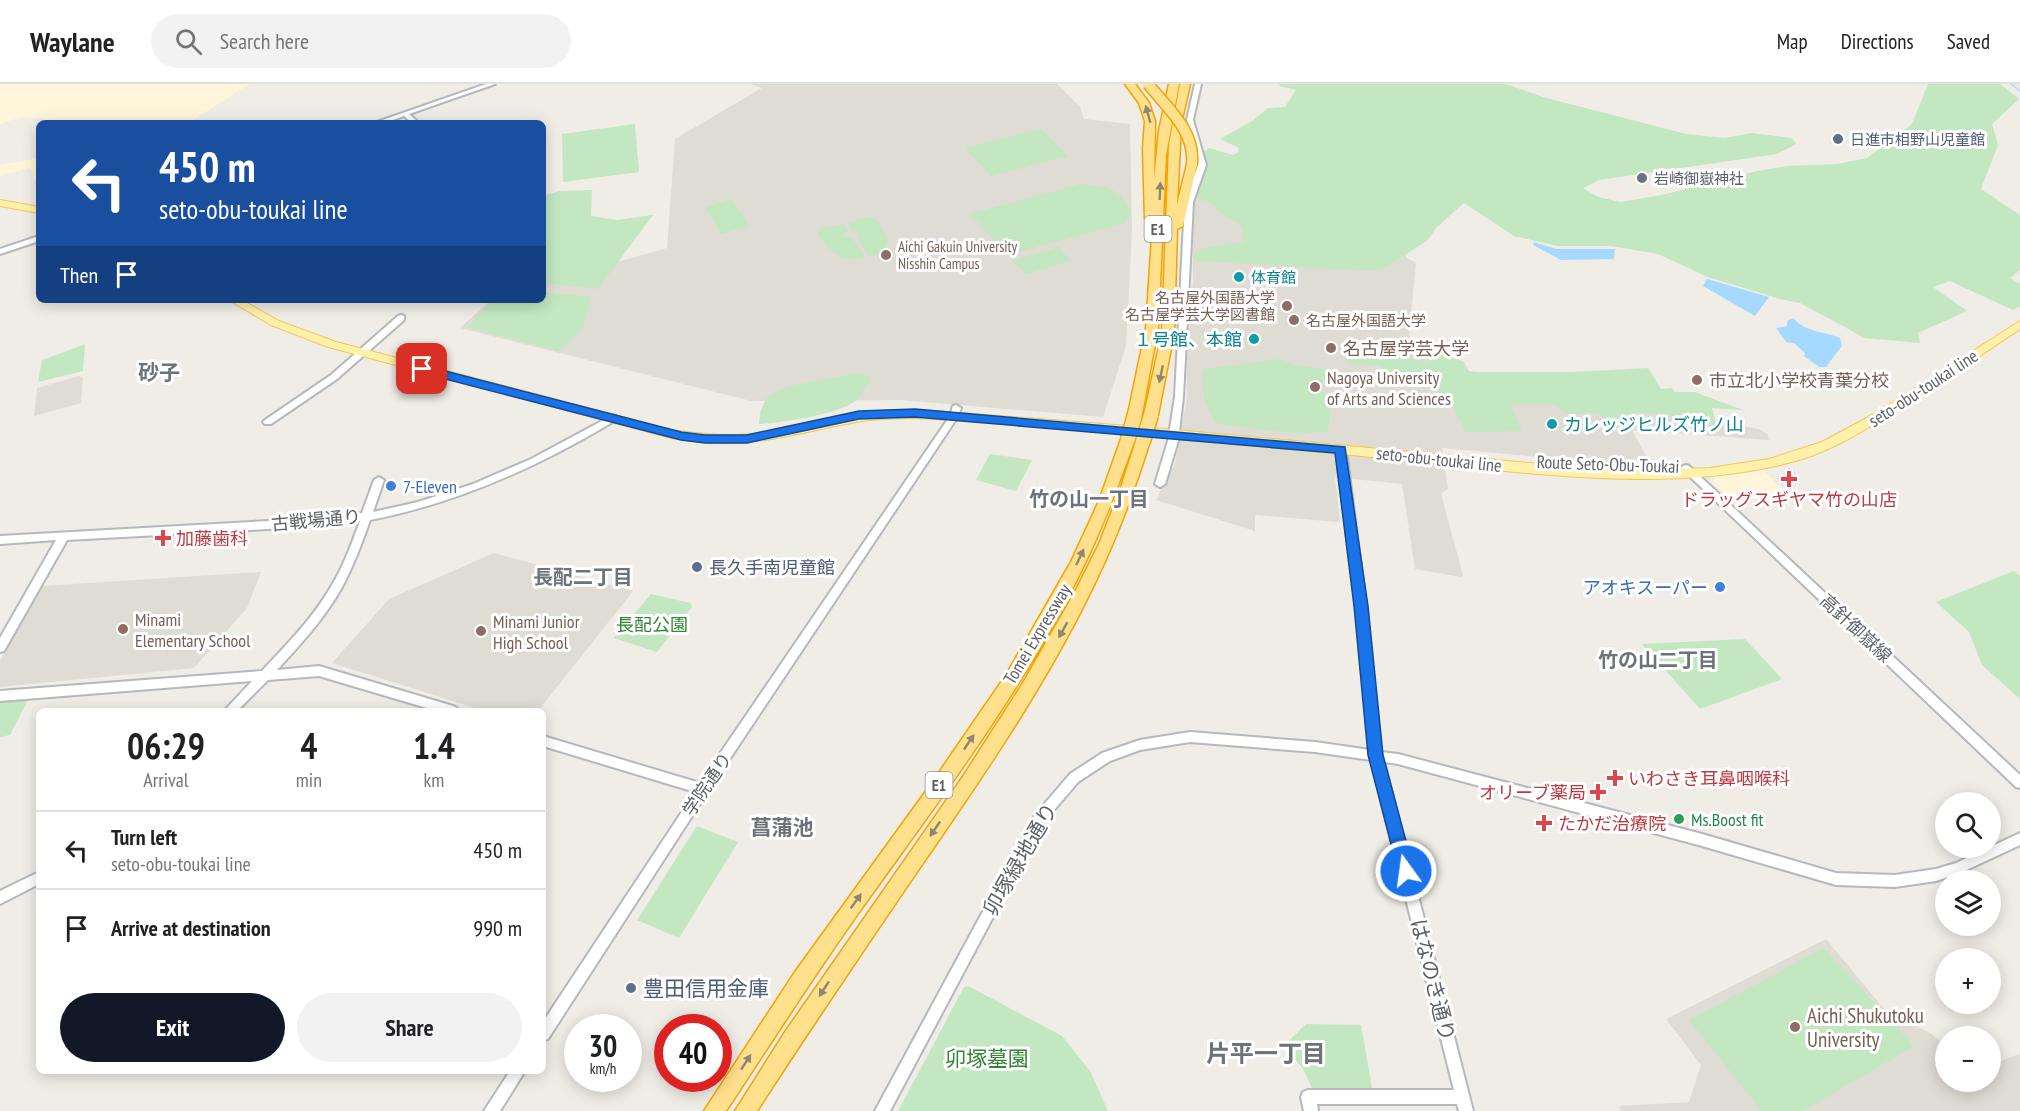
<!DOCTYPE html>
<html lang="en">
<head>
<meta charset="utf-8">
<style>
  :root { --surface:#fff; --page:#f2f2f2; --text:#202124; --muted:#757577; --line:#e0e0e0; --accent:#111827 }
  body { margin:0; font-family:"PT Sans Narrow","Noto Sans JP",sans-serif; background:var(--page); color:var(--text); height:100vh; display:flex; flex-direction:column; font-size:22px; white-space:nowrap }
  * { box-sizing:border-box; margin:0 }
  p { font-size:20px; color:var(--muted) }
  .icon { flex:none; width:33px; height:33px; fill:none; stroke:currentColor; stroke-width:2; stroke-linecap:round; stroke-linejoin:round }
  .map { position:relative; flex:1; overflow:hidden }
  .side { position:absolute; left:36px; top:624px; width:510px; height:366px; display:flex; flex-direction:column; background:var(--surface); border-radius:9px; box-shadow:0 3px 15px #0003 }
  .side>* { flex:none }
  .hud { position:absolute; left:36px; top:36px; width:510px; height:183px; border-radius:9px; box-shadow:0 3px 15px #0003; background:#1a4fa0; color:#fff; overflow:hidden }
  .fabs { position:absolute; left:1935px; top:708px; display:grid; gap:12px }
  .fabs a { display:grid; place-items:center; width:66px; height:66px; border-radius:50%; background:var(--surface); box-shadow:0 3px 15px #0003; font-size:30px }
  .speed { position:absolute; left:564px; top:930px; display:flex; gap:12px; font-size:30px; font-weight:700; text-align:center }
  .speed>* { display:grid; place-content:center; width:78px; height:78px; border-radius:50%; background:var(--surface); box-shadow:0 3px 15px #0003; line-height:1 }
  .speed small { font-size:15px; font-weight:400 }
  .speed .limit { border:9px solid #d22; background:#fff; color:#111 }
  .pin { position:absolute; display:grid; place-items:center; width:51px; height:51px; color:#fff; margin:-26px; border-radius:12px; box-shadow:0 3px 9px #0006 }
  .me { position:absolute; width:66px; margin:-33px; rotate:346deg; stroke-linejoin:round; filter:drop-shadow(0 0 4px #0008) }
  .turn { display:flex; align-items:center; gap:21px; height:126px; padding:0 24px; font-size:27px }
  .turn .icon { width:78px; height:78px; stroke-width:2.5 }
  .turn b { display:block; font-size:42px; line-height:51px }
  .then { display:flex; align-items:center; height:57px; padding:0 24px; background:#0003; gap:12px; font-size:22px }
  .eta { display:flex; justify-content:space-evenly; align-items:center; height:102px; text-align:center }
  .eta b { font-size:36px; font-weight:700; line-height:42px }
  .button { display:flex; gap:12px; margin-top:auto; padding:12px 24px }
  .button a { flex:1; height:69px; border-radius:36px; background:var(--accent); color:#fff; font-size:24px; font-weight:700; line-height:69px; text-align:center }
  .button a+a { background:var(--page); color:var(--text) }
  ul { padding:0; list-style:none }
  li { display:flex; align-items:center; gap:18px; height:78px; padding:0 24px; border-top:2px solid var(--line) }
  li div { flex:1 }
  li b { display:block; font-size:22px }
  li em { font-style:normal }
  header { display:flex; align-items:center; gap:36px; box-sizing:border-box; height:84px; padding:0 30px; background:var(--surface); border-bottom:2px solid var(--line) }
  header strong { font-size:28px }
  nav { display:flex; gap:33px; margin-inline-start:auto; font-size:21px }
  .search { width:420px; height:54px; background:var(--page); display:flex; align-items:center; gap:15px; box-sizing:border-box; padding:0 21px; border-radius:33px; color:var(--muted); font-size:22px }
  .map>svg:first-child { display:block }
</style>
</head>
<body>
<header>
<strong>Waylane</strong>
<div class="search"><svg class="icon" aria-label="search" viewBox="0 0 24 24"><circle cx="10" cy="10" r="6"/><path d="M15 15l6 6"/></svg>Search here</div>
<nav><a>Map</a><a>Directions</a><a>Saved</a></nav>
</header>
<div class="map">
<svg width="2020" height="1027" viewBox="0 0 2020 1027">
  <rect width="100%" height="100%" fill="#efede5"/>
  <path fill="#fef5db" d="M0,0H249L189,39H44V35L21,33L0,40Z
    M39,74V98L36,99L30,84L0,92V81Z
    M1763,386L1786,409L1736,419L1713,399L1715,393Z"/>
  <path fill="#dfdcd3" d="M750,0H1057L1080,23L1084,35L1130,40L1132,147L1126,262L1103,333L900,316L751,317L460,244L491,216H543V192L617,178L667,164L675,55L762,4Z
    M1220,101L1333,106L1410,176L1416,178L1409,251L1427,264L1425,273L1433,292L1552,317L1681,330L1759,345L1767,350L1769,356L1632,346L1650,379L1628,380L1571,376L1565,371L1549,374L1442,364L1448,405L1441,410L1463,491L1461,493L1415,485L1402,400L1335,393L1340,436L1338,438L1255,431V447L1156,416L1171,384H1174L1187,313L1186,265L1193,197L1192,130L1195,116Z
    M79,292L83,293L81,319L34,332L37,304Z
    M494,469L633,507L538,627H485L332,579L389,515Z
    M261,488L247,524L194,584L0,603V577L42,502Z
    M1826,855L1885,926L1932,950L1945,962L1946,998H1990L1991,977L1998,978L2020,970V1027H1621L1619,1022L1689,1018L1701,981L1666,935Z"/>
  <path fill="#c2e7c1" d="M1279,0H1506L1543,13L1686,50L1725,54L1752,49L1792,54L1796,60L1777,70L1599,96L1583,104L1598,113L1621,118L1662,111L1757,87L1787,82L1837,80L1867,74L1912,40L1928,0H2000L2019,15L1992,40L1998,61L1981,105L2020,131V186L2010,194L2020,200V222L2013,226L1950,197L1933,203L1967,227L1918,249L1920,259L1865,254L1800,219L1780,215L1708,193L1658,170L1611,162H1558L1514,152L1464,119L1436,144L1428,156L1386,183L1371,187L1196,177L1193,174L1202,164L1244,158L1243,143L1219,128L1212,119L1196,114L1206,83L1203,68L1209,64L1233,71L1238,68L1239,64L1220,55L1252,37L1268,24L1285,23L1296,6L1280,2Z
    M635,40L639,88L563,98L562,50Z
    M1041,45L1068,72L991,92L965,64Z
    M1080,100C1106,103 1119,102 1131,128L1125,139L1008,171L970,130Z
    M592,106L591,132L617,136L653,131L598,205L543,199V112L560,107Z
    M732,115L749,142L721,150L705,123Z
    M867,133L876,135L886,150L888,159L883,167L870,173L857,154L860,148L851,146L847,139Z
    M843,140L848,147L844,149V153L853,155L865,174C841,179 830,169 817,149L822,144Z
    M1059,163L1071,177L1026,190L1012,177Z
    M543,208L591,213L583,243L559,267L467,243L493,216H543Z
    M1357,258C1373,262 1387,271 1404,274C1413,276 1420,274 1427,280L1426,273L1440,269L1464,278L1469,287L1476,288H1571L1648,284L1661,305L1672,304L1675,308H1695L1743,326L1712,324L1716,339L1708,341L1703,335L1636,328L1638,338L1635,341L1610,345L1600,329L1569,330L1552,320H1510L1522,347L1466,348L1449,315H1441L1435,297H1396C1386,279 1371,280 1351,280L1345,274L1342,263L1346,259Z
    M83,261H85L83,287L38,298L42,276Z
    M1280,275L1298,282L1328,285L1327,292L1318,302L1319,306L1332,314L1328,347L1310,349L1271,347L1215,339L1204,313L1203,287L1205,285Z
    M859,289L871,294C866,301 861,311 855,317C840,330 780,339 759,340L760,329L766,314L789,302Z
    M990,370L1032,376L1016,407L976,396Z
    M2014,487L2020,492V615L1982,581L1969,548L1936,518Z
    M651,510L690,519L692,523L657,568L614,554Z
    M1745,555L1782,595L1700,625L1642,560Z
    M29,614L10,651L0,653V615Z
    M697,742L738,758L679,854L637,836Z
    M1824,864L1914,962L1803,1027H1762L1689,936Z
    M968,902L1062,952L1090,987L1108,1027H898L964,903Z
    M1306,940L1361,941L1372,1004L1313,1006L1303,985L1284,962Z"/>
  <path fill="#a5d9ff" d="M1534,158L1556,165H1615L1614,175L1561,176L1533,161Z
    M1707,195L1769,213L1755,232L1703,202Z
    M1793,234C1807,249 1823,247 1840,254L1842,262L1826,283H1819L1804,272L1805,269L1794,259L1786,258L1776,244L1787,242V237Z"/>
  <g fill="none" stroke-linecap="round" stroke-linejoin="round">
    <path stroke="#a5d9ff" stroke-width="1.5" d="M2011,0L2020,7"/>
    <g stroke="#b5b8bc" stroke-width="4">
      <path id="minor" d="M486,0H495L409,30L419,39H412L404,32L384,39H374Z
        M1195,0H1201L1193,36L1206,81L1193,118L1183,313L1178,357L1165,400L1160,403L1155,400L1168,357L1175,313L1185,118L1198,81L1187,36Z
        M39,152V157L0,170V165Z
        M401,231L404,232V236L337,295L271,340H265L263,338L265,336L331,291L398,232Z
        M956,321L961,324L957,334L707,709L548,955L543,957V938L695,708L543,662V652L700,699L950,332L953,322Z
        M613,331L616,332L618,334L616,336C540,382 458,419 370,436C362,459 353,483 341,505C324,535 300,561 277,586L319,582L453,622L457,624L459,627H437L319,592L268,596L237,627H224L252,597L0,617V607L262,587C287,560 314,533 332,501C344,481 352,459 360,437L305,443L67,456L4,567L0,568V554L56,456L0,460V452L305,435L362,429L374,396L379,393L384,396L373,428L418,418L473,400L531,375Z
        M1341,363L1346,366L1366,522L1381,668L1398,670L1702,750L1836,789L1895,791L1936,785L1956,779L2020,749V761L1962,788L1936,797L1895,803L1836,801L1702,762L1398,680L1384,678L1473,1027H1459L1457,1020H1317L1318,1027H1304L1301,1013L1303,1008L1308,1006H1454L1371,676L1315,668L1190,658L1140,666L1110,677L1078,698L1043,739L890,1027H875L1035,731L1070,690L1102,669L1140,656L1190,648L1315,658L1370,666L1356,522L1336,366Z
        M1686,381L1689,382L2020,691V704L2016,703L1683,386L1681,384L1683,382Z
        M39,788V800L0,820V807Z
        M510,987H525L500,1027H484Z"/>
    </g>
    <g stroke="#f4c659" stroke-width="2">
      <path id="major" d="M0,116L39,123V129L0,122Z
        M229,216H242L279,237L336,258L672,346C692,349 712,351 732,351C774,350 815,337 856,330C878,326 899,326 921,326L1154,344L1562,382L1651,386L1710,384L1769,375L1822,358L1874,330L2020,237V245C1980,272 1941,298 1900,324C1868,344 1836,365 1799,376C1670,413 1515,387 1383,374C1229,359 1075,345 921,334C899,334 878,334 856,338C815,345 774,358 732,359C712,360 692,357 672,354L328,263L271,241Z"/>
    </g>
    <g stroke="#f4a300" stroke-width="3">
      <path id="highway" d="M1125,0H1135L1149,19L1155,37L1154,96L1159,47L1169,0H1179L1166,71L1158,244L1142,330L1135,334L1128,330L1146,244L1153,138L1145,135L1143,65L1145,37L1139,19Z
        M1180,0H1190L1181,40L1177,121L1187,80L1192,77L1197,80L1183,142L1177,145L1174,249L1158,331L1151,335L1144,331L1162,249L1169,61Z
        M1128,350L1135,355C1120,397 1105,438 1086,477C1027,602 942,712 862,824C815,890 771,959 726,1027H704L795,888L929,703L1006,591L1071,478L1099,417L1121,355Z
        M1143,352L1150,357C1139,392 1127,426 1113,459C1061,582 983,692 908,801C857,876 806,951 757,1027H735L785,948L964,691L1023,599L1075,508L1099,460L1119,409L1136,357Z"/>
    </g>
    <use href="#minor" fill="#fff" fill-rule="evenodd"/>
    <use href="#major" fill="#fff0aa" fill-rule="evenodd"/>
    <use href="#highway" fill="#ffe08c" fill-rule="evenodd"/>
    <g stroke="#f4a300" stroke-width="13" stroke-linecap="butt">
      <path id="highway-bridge-far1" d="M1148,0C1168,25 1195,46 1192,80"/>
    </g>
    <g stroke="#f4a300" stroke-width="17" stroke-linecap="butt">
      <path id="highway-bridge" d="M1128,355L1135,330
        M1143,357L1151,331"/>
    </g>
    <use href="#highway-bridge-far1" stroke="#ffe08c" stroke-width="10"/>
    <use href="#highway-bridge" stroke="#ffe08c" stroke-width="14"/>
  </g>
  <defs><path id="oneway-solid" d="M-6-.8H1V-3.2L6.5 0L1 3.2V.8H-6Z" transform="scale(1.5)"/></defs>
  <g fill="#8e8771">
    <use href="#oneway-solid" transform="translate(1148 30) rotate(-105)"/>
    <use href="#oneway-solid" transform="translate(1160 107) rotate(-88)"/>
    <use href="#oneway-solid" transform="translate(1161 290) rotate(102)"/>
    <use href="#oneway-solid" transform="translate(1080 473) rotate(-65)"/>
    <use href="#oneway-solid" transform="translate(1063 546) rotate(119)"/>
    <use href="#oneway-solid" transform="translate(969 658) rotate(-56)"/>
    <use href="#oneway-solid" transform="translate(935 745) rotate(124)"/>
    <use href="#oneway-solid" transform="translate(856 817) rotate(-54)"/>
    <use href="#oneway-solid" transform="translate(824 905) rotate(123)"/>
    <use href="#oneway-solid" transform="translate(746 978) rotate(-57)"/>
  </g>
  <path fill="#1a73e8" stroke="#114b97" stroke-width="1.5" d="M422,281L681,348L705,351H747L859,327L915,325L1345,363L1368,522L1383,671L1414,787L1412,792L1406,795L1400,792L1398,787L1368,671L1354,522L1335,369L915,333L859,335L747,359H705L681,356L418,288V283Z"/>
  <g fill="#5c6f8a" stroke="#fff" stroke-width="2">
    <circle cx="1838" cy="55" r="6"/>
    <circle cx="697" cy="483" r="6"/>
    <circle cx="631" cy="904" r="6"/>
  </g>
  <circle fill="#6b7280" stroke="#fff" stroke-width="2" cx="1642" cy="94" r="6"/>
  <g fill="#8d6e63" stroke="#fff" stroke-width="2">
    <circle cx="886" cy="171" r="6"/>
    <circle cx="1287" cy="222" r="6"/>
    <circle cx="1294" cy="236" r="6"/>
    <circle cx="1331" cy="264" r="6"/>
    <circle cx="1697" cy="296" r="6"/>
    <circle cx="1315" cy="303" r="6"/>
    <circle cx="123" cy="545" r="6"/>
    <circle cx="481" cy="547" r="6"/>
    <circle cx="1795" cy="943" r="6"/>
  </g>
  <g fill="#0f9aa8" stroke="#fff" stroke-width="2">
    <circle cx="1239" cy="193" r="6"/>
    <circle cx="1254" cy="255" r="6"/>
    <circle cx="1552" cy="340" r="6"/>
  </g>
  <g fill="#e0444e" stroke="#fff" stroke-width="2">
    <path d="M1786 386h6v6h6v6h-6v6h-6v-6h-6v-6h6z"/>
    <path d="M160 445h6v6h6v6h-6v6h-6v-6h-6v-6h6z"/>
    <path d="M1612 685h6v6h6v6h-6v6h-6v-6h-6v-6h6z"/>
    <path d="M1595 699h6v6h6v6h-6v6h-6v-6h-6v-6h6z"/>
    <path d="M1541 730h6v6h6v6h-6v6h-6v-6h-6v-6h6z"/>
  </g>
  <g fill="#3f7fe0" stroke="#fff" stroke-width="2">
    <circle cx="391" cy="402" r="6"/>
    <circle cx="1720" cy="503" r="6"/>
  </g>
  <circle fill="#2e9e5b" stroke="#fff" stroke-width="2" cx="1679" cy="735" r="6"/>
  <g text-anchor="middle" dominant-baseline="central" stroke-width="6" stroke-linejoin="round" paint-order="stroke">
    <g font-size="15" fill="#4e5e75" stroke="#fff" text-anchor="start">
      <text x="1850" y="55">日進市相野山児童館</text>
    </g>
    <g font-size="15" fill="#5b616d" stroke="#fff" text-anchor="start">
      <text x="1654" y="94">岩崎御嶽神社</text>
    </g>
    <g font-size="15" fill="#785e54" stroke="#fff" text-anchor="start">
      <text x="898" y="162">Aichi Gakuin University<tspan x="898" dy="17">Nisshin Campus</tspan></text>
      <text x="1275" y="213" text-anchor="end">名古屋外国語大学<tspan x="1275" dy="17">名古屋学芸大学図書館</tspan></text>
      <text x="1306" y="236">名古屋外国語大学</text>
    </g>
    <g font-size="15" fill="#0d838f" stroke="#fff" text-anchor="start">
      <text x="1251" y="193">体育館</text>
    </g>
    <g fill="#fff" stroke="#8e9094" stroke-width="1.5">
      <rect x="1144.5" y="132" width="27" height="26" rx="4.5"/>
      <rect x="925.5" y="688" width="27" height="26" rx="4.5"/>
    </g>
    <g font-size="16" font-weight="bold" fill="#5d6166">
      <text x="1158" y="145">E1</text>
      <text x="939" y="701">E1</text>
    </g>
    <g font-size="18" fill="#0d838f" stroke="#fff" text-anchor="end">
      <text x="1242" y="255">１号館、本館</text>
      <text x="1564" y="340" text-anchor="start">カレッジヒルズ竹ノ山</text>
    </g>
    <g font-size="18" fill="#785e54" stroke="#fff" text-anchor="start">
      <text x="1343" y="264">名古屋学芸大学</text>
      <text x="1327" y="293">Nagoya University<tspan x="1327" dy="21">of Arts and Sciences</tspan></text>
      <text x="1709" y="296">市立北小学校青葉分校</text>
      <text x="135" y="535">Minami<tspan x="135" dy="21">Elementary School</tspan></text>
      <text x="493" y="537">Minami Junior<tspan x="493" dy="21">High School</tspan></text>
    </g>
    <g font-size="18" fill="#5d6166" stroke="#fff">
      <text transform="translate(1923 304) rotate(-33)">seto-obu-toukai line</text>
      <text transform="translate(1439 375) rotate(6)">seto-obu-toukai line</text>
      <text transform="translate(1608 380) rotate(2)">Route Seto-Obu-Toukai</text>
      <text transform="translate(316 436) rotate(-5)">古戦場通り</text>
      <text transform="translate(1856 544) rotate(43)">高針御嶽線</text>
      <text transform="translate(1037 550) rotate(-59)">Tomei Expressway</text>
      <text transform="translate(707 700) rotate(-56)">学院通り</text>
    </g>
    <g font-size="18" fill="#366cbe" stroke="#fff" text-anchor="start">
      <text x="403" y="402">7-Eleven</text>
      <text x="1708" y="503" text-anchor="end">アオキスーパー</text>
    </g>
    <g font-size="18" fill="#be3a42" stroke="#fff" text-anchor="start">
      <text x="1789" y="415" text-anchor="middle">ドラッグスギヤマ竹の山店</text>
      <text x="176" y="454">加藤歯科</text>
      <text x="1628" y="694">いわさき耳鼻咽喉科</text>
      <text x="1586" y="708" text-anchor="end">オリーブ薬局</text>
      <text x="1558" y="739">たかだ治療院</text>
    </g>
    <g font-size="18" fill="#4e5e75" stroke="#fff" text-anchor="start">
      <text x="709" y="483">長久手南児童館</text>
    </g>
    <g font-size="18" fill="#338636" stroke="#fff">
      <text x="652" y="540">長配公園</text>
    </g>
    <g font-size="18" fill="#27864d" stroke="#fff" text-anchor="start">
      <text x="1691" y="735">Ms.Boost fit</text>
    </g>
    <g font-size="20" font-weight="bold" fill="#6d7378" stroke="#fff">
      <text x="1089" y="415">竹の山一丁目</text>
      <text x="583" y="493">長配二丁目</text>
      <text x="1658" y="576">竹の山二丁目</text>
    </g>
    <g font-size="21" font-weight="bold" fill="#6d7378" stroke="#fff">
      <text x="159" y="288">砂子</text>
      <text x="782" y="743">菖蒲池</text>
    </g>
    <g font-size="21" fill="#5d6166" stroke="#fff">
      <text transform="translate(1020 775) rotate(-60)">卯塚緑地通り</text>
      <text transform="translate(1433 896) rotate(76)">はなのき通り</text>
    </g>
    <g font-size="21" fill="#4e5e75" stroke="#fff" text-anchor="start">
      <text x="643" y="904">豊田信用金庫</text>
    </g>
    <g font-size="21" fill="#785e54" stroke="#fff" text-anchor="start">
      <text x="1807" y="931">Aichi Shukutoku<tspan x="1807" dy="24">University</tspan></text>
    </g>
    <g font-size="21" fill="#338636" stroke="#fff">
      <text x="987" y="974">卯塚墓園</text>
    </g>
    <g font-size="24" font-weight="bold" fill="#6d7378" stroke="#fff">
      <text x="1266" y="969">片平一丁目</text>
    </g>
  </g>
</svg>
<div class="fabs">
<a><svg class="icon" aria-label="search" viewBox="0 0 24 24"><circle cx="10" cy="10" r="6"/><path d="M15 15l6 6"/></svg></a>
<a><svg class="icon" aria-label="layers" viewBox="0 0 24 24"><path d="M12 4l9 5-9 5-9-5zM3 14l9 5 9-5"/></svg></a>
<a>+</a>
<a>−</a>
</div>
<div class="speed"><div>30<small>km/h</small></div><div class="limit">40</div></div>
<div class="pin" style="left:422px;top:285px;background:#d93025"><svg class="icon" aria-label="arrive" viewBox="0 0 24 24"><path d="M6 21V4h12l-3 4 3 4H6"/></svg></div>
<svg class="me" style="left:1406px;top:787px" viewBox="-20 -20 40 40"><circle r="17" fill="#1a73e8" stroke="#fff" stroke-width="3"/><path d="M0-11L8 9 0 5-8 9z" fill="#fff"/></svg>
<div class="hud">
<div class="turn"><svg class="icon" aria-label="left" viewBox="0 0 24 24"><path d="M17 20v-9H6M10 6l-5 5 5 5"/></svg><div><b>450 m</b>seto-obu-toukai line</div></div>
<div class="then">Then<svg class="icon" aria-label="arrive" viewBox="0 0 24 24"><path d="M6 21V4h12l-3 4 3 4H6"/></svg></div>
</div>
<section class="side">
<div class="eta">
<div><b>06:29</b><p>Arrival</p></div>
<div><b>4</b><p>min</p></div>
<div><b>1.4</b><p>km</p></div>
</div>
<ul>
<li><svg class="icon" aria-label="left" viewBox="0 0 24 24"><path d="M17 20v-9H6M10 6l-5 5 5 5"/></svg><div><b>Turn left</b><p>seto-obu-toukai line</p></div><em>450 m</em></li>
<li><svg class="icon" aria-label="arrive" viewBox="0 0 24 24"><path d="M6 21V4h12l-3 4 3 4H6"/></svg><div><b>Arrive at destination</b></div><em>990 m</em></li>
</ul>
<div class="button"><a>Exit</a><a>Share</a></div>
</section>
</div>
</body>
</html>
